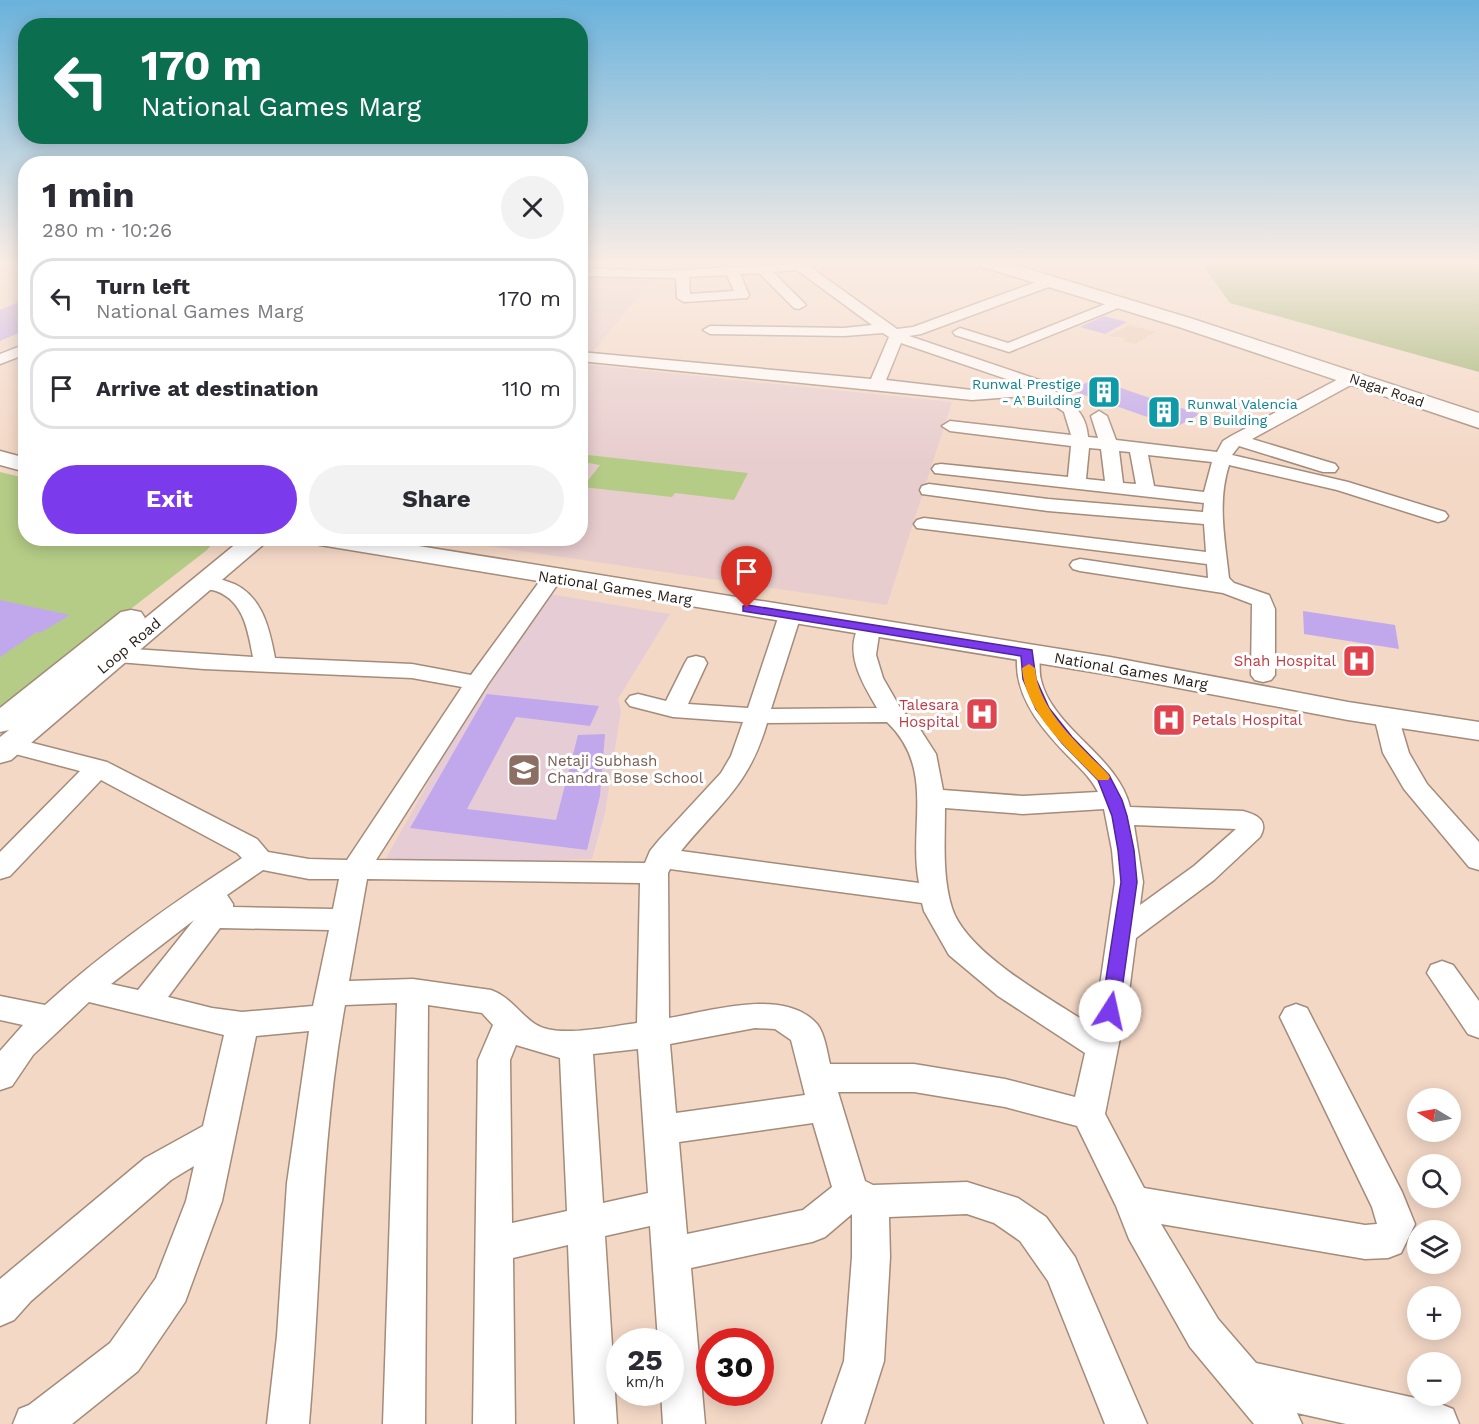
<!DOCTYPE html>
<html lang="en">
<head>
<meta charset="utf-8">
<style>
  :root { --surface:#fff; --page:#f2f2f3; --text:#2b2b33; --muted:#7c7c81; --line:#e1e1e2; --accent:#7c3aed }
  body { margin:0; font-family:"Work Sans",sans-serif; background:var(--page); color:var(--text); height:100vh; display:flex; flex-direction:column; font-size:22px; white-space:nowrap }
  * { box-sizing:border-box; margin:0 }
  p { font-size:20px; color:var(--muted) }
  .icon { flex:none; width:33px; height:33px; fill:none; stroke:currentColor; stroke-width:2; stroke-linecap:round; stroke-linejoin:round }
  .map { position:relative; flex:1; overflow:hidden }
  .side { position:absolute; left:18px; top:156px; width:570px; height:390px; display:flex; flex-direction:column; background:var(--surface); border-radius:24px; box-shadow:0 3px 15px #0003 }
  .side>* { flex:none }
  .guide { position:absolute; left:18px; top:18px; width:570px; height:126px; border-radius:24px; box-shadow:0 3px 15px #0003; background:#0b6e4f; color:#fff; overflow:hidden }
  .needle { width:39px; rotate:280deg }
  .controls { position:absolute; left:1407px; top:1088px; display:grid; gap:12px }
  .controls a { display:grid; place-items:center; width:54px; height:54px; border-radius:50%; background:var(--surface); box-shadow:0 3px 15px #0003; font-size:30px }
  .speed { position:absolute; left:606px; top:1328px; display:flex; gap:12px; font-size:30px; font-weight:700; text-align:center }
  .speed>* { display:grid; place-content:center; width:78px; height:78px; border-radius:50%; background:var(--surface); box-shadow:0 3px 15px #0003; line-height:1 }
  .speed small { font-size:15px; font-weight:400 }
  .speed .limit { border:9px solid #d22; background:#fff; color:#111 }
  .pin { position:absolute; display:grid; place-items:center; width:51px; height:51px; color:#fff; margin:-62px -26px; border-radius:50% 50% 50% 0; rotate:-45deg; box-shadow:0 0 6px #0007 }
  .pin .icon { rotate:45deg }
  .me { position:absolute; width:66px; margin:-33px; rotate:10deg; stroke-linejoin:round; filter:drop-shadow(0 0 4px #0008) }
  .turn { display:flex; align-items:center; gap:21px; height:126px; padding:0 24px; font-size:27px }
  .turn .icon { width:78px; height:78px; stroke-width:2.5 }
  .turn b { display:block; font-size:42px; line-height:51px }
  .round { display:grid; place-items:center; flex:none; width:63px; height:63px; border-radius:32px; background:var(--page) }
  .summary { display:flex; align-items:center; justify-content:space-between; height:102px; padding:0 24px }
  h1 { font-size:36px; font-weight:700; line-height:45px }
  .button { display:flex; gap:12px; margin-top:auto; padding:12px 24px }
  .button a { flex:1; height:69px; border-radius:36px; background:var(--accent); color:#fff; font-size:24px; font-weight:700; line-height:69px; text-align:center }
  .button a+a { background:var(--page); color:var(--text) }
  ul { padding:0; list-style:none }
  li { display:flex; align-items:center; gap:18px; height:81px; margin:0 12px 9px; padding:0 12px; border:3px solid var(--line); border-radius:24px }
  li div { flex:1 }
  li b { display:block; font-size:22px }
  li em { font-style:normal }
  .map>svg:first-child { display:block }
</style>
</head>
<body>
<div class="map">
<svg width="1479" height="1424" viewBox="0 0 1479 1424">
  <rect width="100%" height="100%" fill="#f4d8c6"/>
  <path fill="#e8cdce" d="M581,273L654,277L589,357L581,356Z
    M581,364L952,402L887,605L440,539L580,538Z"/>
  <path fill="#eccab3" d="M1129,325L1156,332L1135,344L1123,341L1126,338L1108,336Z"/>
  <path fill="#e6cdd5" d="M544,593L670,614L618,699L621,711L605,813L592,859L398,865L391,863L386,858L460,726Z"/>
  <path fill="#b4cc86" d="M588,455L748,473L734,500L675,493L672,497L583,487L600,465L583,462Z
    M0,472L25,478L26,538L216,539L207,550L0,710Z"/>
  <path fill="#98b069" d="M1200,262H1479V372L1230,303Z"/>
  <path fill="#c1a8ec" d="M26,299V330L0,341V310Z
    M1104,316L1127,322L1105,334L1080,327Z
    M1095,379L1153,399L1200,414L1176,427L1070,390Z
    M0,600L70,615L40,633L37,632L0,657Z
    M1303,611L1395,625L1399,649L1304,634Z
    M487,694L599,706L590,726L516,717L467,809L556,820L578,735L605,734L600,796L587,850L410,828Z"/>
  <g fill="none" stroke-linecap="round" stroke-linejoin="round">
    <g stroke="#a48b7a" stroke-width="3">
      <path id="minor" d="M822,262L810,267L897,329L913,327L1044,279H1054L1056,282L1054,285L921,334L909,336L1051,384L1052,389C1071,403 1086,411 1088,437L1098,438L1091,416L1099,411L1107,416L1116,440L1217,452L1223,441L1231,436L1346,375H1358L1360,378L1358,381L1252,439L1335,464L1338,468L1335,472H1323L1239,446L1232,455L1348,482L1445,512L1448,516L1445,520L1438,522L1337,490L1229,465C1217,502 1225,540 1229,578L1234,583L1269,595L1275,609V675L1271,680L1263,682L1255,680L1251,675L1252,604L1223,593L1080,571L1073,569L1070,565L1073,561L1080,559L1208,578L1207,564L917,528L914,524L917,520L924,518L1206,552L1204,524L1048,511L922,494L920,490L922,486L929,484L1048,499L1203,512L1204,503L935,473L932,469L935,465L941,464L1068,477L1071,446L950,431L942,426L950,421L1071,435L1064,412L1039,395L972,400L580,361V352L871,379L889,337L883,333L844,336L710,334L703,330L710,326L844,328L872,325L797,270L773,272L806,305L799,309L794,308L759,273L740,274L749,295L747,298L684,302L677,298L676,278L580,276V268L659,271ZM727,275L734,291L690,294L689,277ZM901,343L1027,386L972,390L886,380ZM1089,448L1101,449L1105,481L1086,479ZM1119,451L1130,452L1136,484L1123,483ZM1148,455L1212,462L1204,492L1154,486Z
        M1118,299L1123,300L1125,303L1123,306L1009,352L955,335L953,332L960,328L1008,343Z
        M26,344V354L0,364V354Z
        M552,572L559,574L562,578L488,684L376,860L645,863L650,851L659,840L721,773L731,756L743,722L673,717L630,706L626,701L630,696L638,694L666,701L685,663L688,658L696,656L704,658L707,663L688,704L748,708L779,615L782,610L790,609L798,610L801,615L771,709L877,708C863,684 842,651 861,623L869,621L877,623L880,628L876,655L883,678L902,711L916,723L936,754L943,790L1023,796L1098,792C1091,778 1080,768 1069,757C1045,732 1018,702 1017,666C1017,659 1016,654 1020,648L1028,646L1036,648C1042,658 1038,669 1041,680C1043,689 1049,701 1055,709C1078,742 1120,766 1130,807L1243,811C1258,815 1269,821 1260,837L1214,880L1136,938L1129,992L1105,1114L1144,1188L1365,1225L1377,1224L1372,1207L1280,1017L1285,1008L1296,1004L1307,1008L1402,1192L1415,1224L1401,1253L1388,1258L1365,1259L1161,1224L1218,1319L1256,1363L1438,1403L1453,1409L1459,1424H1346L1297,1413L1302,1424H1254L1190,1347L1129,1239L1116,1206L1077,1126L1005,1107L914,1092H838L865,1181L873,1185L967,1182L1018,1198L1046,1217L1075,1257L1147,1424H1105L1048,1281L1020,1241L994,1223L967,1214L889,1217L890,1257L884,1361L864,1424H822L844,1361L852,1257V1214L825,1237L812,1242L691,1268L705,1424H663L661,1392H670V1341H658L650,1226L605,1236L617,1424H575L568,1245L513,1258L515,1424H473L478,1060L493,1025L482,1013L428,1005L425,1424H383L397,1003L345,1005C320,1143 321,1284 309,1424H267L277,1336L287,1183L309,1031L256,1036L222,1201L185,1302L138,1371L72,1424H13L19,1409L29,1405L110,1343L156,1278L186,1201L194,1166L171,1180L31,1301L14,1320L0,1326V1279L145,1158L203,1126L224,1035L89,1002L33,1055L12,1086L0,1090V1051L23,1025L0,1020V996L45,1005C105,950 174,902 242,858L237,853L101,780L10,876L0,879V852L80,771L0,750V740L9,737L107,762L257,839L268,852L309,859L347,860L462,687L412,678L204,669L118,662L110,660L107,655L110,650L118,648L253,657C248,631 244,601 216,591C209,589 200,589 196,582L199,578C208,575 217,578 226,581C261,591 269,626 275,658L412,664L471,675L545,574ZM887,722C936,769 908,826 919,883L681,851C719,804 749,786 767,723ZM945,808L1023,814L1104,809L1112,850L1115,882L1099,992L1091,1025C1052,1000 966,953 952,908C942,876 945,841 945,808ZM1134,825L1236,829L1194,866L1140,905L1143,882ZM670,869L922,903L924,911L949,955L998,996L1085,1053L1075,1097L1005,1079L914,1064H830C827,1052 825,1034 817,1024C785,987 710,1011 669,1018L668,873ZM263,870L309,879H339L333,909L233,907V904L227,895ZM367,879L640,883L637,1023C611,1026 557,1039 535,1024C519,1013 509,996 491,990L413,979L349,981ZM194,920L138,990L111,984ZM220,928L329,930L313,1006L242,1012L212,1008L168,997ZM755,1028L775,1029L791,1040L805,1095L676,1113L670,1044ZM516,1045L560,1058L567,1211L512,1223L510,1060ZM638,1049L648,1193L603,1203L593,1054ZM813,1123L832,1187L803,1210L687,1234L679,1142Z
        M1386,709L1395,711L1398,716L1409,753L1427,784L1479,842V870L1469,867L1404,789L1383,753L1374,716L1377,711Z
        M1442,961L1453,965L1479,1001V1038L1468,1034L1427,973L1431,965Z"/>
    </g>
    <g stroke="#a48b7a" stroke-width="3">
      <path id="major" d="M0,451L26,458V472L0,465Z
        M243,538H271L11,760L0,763V737L9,730L0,732V708L121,612L131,610L141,612L145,618L143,620Z
        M308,538H369L1110,657L1348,702L1479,722V740L1348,720L1110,675L320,545L311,543Z"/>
    </g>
    <g stroke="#a48b7a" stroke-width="3">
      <path id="highway" d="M977,262H1005L1193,319L1479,413V428L1179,327L980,266Z"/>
    </g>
    <use href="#minor" fill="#fff" fill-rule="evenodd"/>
    <use href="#major" fill="#fff" fill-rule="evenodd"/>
    <use href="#highway" fill="#fff" fill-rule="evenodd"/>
  </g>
  <linearGradient id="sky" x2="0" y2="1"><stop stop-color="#6ab2dc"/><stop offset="0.57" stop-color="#faede5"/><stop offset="1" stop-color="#faede5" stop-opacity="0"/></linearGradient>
  <rect width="1479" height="461" fill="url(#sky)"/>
  <path fill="#7c3aed" stroke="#51269a" stroke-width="1.5" d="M747,605L1032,650L1036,679L1049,708L1072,737L1109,775L1122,800L1127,816L1134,850L1137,882L1119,1011L1116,1016L1110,1018L1104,1016L1101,1011L1121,882L1118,850L1112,816L1098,780L1062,743L1036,709L1023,679L1021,656L743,611V606Z"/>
  <path fill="#f59e0b" d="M1029,664L1035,668C1038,711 1080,745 1108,774L1110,777L1108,780H1098C1069,750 1025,713 1022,668Z"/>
  <defs>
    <g id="building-square" transform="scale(1.725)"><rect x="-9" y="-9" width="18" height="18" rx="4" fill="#0f9aa8" stroke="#fff"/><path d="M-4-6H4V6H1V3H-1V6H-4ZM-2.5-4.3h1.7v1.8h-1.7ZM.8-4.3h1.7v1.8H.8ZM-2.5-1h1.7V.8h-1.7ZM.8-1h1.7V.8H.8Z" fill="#fff"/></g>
    <g id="hospital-square" transform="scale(1.725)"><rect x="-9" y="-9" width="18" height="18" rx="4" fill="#e0444e" stroke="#fff"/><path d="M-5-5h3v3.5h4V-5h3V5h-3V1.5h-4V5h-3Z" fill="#fff"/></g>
    <g id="school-square" transform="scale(1.725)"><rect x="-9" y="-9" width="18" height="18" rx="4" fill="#8d6e63" stroke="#fff"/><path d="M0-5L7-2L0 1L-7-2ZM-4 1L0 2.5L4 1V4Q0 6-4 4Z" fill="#fff"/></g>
  </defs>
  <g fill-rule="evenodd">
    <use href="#building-square" x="1104" y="392"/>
    <use href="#building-square" x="1164" y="412"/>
    <use href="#hospital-square" x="1359" y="661"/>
    <use href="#hospital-square" x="982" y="714"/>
    <use href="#hospital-square" x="1169" y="720"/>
    <use href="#school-square" x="524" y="770"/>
  </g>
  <g text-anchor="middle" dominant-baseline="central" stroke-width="6" stroke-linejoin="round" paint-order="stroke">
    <g font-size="14" fill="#0d838f" stroke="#fff" text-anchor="end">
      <text x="1081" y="384">Runwal Prestige<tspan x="1081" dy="16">- A Building</tspan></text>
      <text x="1187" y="404" text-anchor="start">Runwal Valencia<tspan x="1187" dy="16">- B Building</tspan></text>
    </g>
    <g font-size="14" fill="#251b14" stroke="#fff">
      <text transform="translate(1387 390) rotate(19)">Nagar Road</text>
    </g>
    <g font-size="15" fill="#251b14" stroke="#fff">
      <text transform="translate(615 588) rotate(9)">National Games Marg</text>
      <text transform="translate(129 646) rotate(-40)">Loop Road</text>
      <text transform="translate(1131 671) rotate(10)">National Games Marg</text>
    </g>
    <g font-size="15" fill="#be3a42" stroke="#fff" text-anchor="end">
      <text x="1336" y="661">Shah Hospital</text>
      <text x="959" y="705">Talesara<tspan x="959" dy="17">Hospital</tspan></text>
      <text x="1192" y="720" text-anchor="start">Petals Hospital</text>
    </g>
    <g font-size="15" fill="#785e54" stroke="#fff" text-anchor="start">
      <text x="547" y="761">Netaji Subhash<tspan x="547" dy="17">Chandra Bose School</tspan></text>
    </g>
  </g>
</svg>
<div class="controls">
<a><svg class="needle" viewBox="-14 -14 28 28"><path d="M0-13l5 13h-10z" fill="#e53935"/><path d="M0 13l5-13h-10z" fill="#7c7c81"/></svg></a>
<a><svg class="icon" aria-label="search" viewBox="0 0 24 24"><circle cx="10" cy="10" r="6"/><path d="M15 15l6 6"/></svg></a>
<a><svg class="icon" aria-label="layers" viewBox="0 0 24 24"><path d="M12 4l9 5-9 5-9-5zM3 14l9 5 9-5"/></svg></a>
<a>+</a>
<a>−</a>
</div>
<div class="speed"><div>25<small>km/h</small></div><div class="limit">30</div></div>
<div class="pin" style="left:747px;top:608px;background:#d93025"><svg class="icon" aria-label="arrive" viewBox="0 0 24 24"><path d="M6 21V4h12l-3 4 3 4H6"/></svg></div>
<svg class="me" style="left:1110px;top:1011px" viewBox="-20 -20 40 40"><circle r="19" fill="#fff"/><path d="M0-13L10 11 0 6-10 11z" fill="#7c3aed"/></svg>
<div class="guide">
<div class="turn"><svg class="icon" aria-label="left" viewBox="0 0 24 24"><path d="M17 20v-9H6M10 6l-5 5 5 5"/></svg><div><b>170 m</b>National Games Marg</div></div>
</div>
<section class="side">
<div class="summary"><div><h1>1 min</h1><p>280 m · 10:26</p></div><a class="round"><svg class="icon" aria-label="close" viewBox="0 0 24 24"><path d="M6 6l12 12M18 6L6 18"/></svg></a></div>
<ul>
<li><svg class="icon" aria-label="left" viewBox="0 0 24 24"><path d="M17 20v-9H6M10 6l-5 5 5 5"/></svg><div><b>Turn left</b><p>National Games Marg</p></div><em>170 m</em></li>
<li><svg class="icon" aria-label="arrive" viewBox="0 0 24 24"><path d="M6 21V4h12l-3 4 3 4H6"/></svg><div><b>Arrive at destination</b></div><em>110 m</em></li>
</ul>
<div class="button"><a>Exit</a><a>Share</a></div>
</section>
</div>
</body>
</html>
